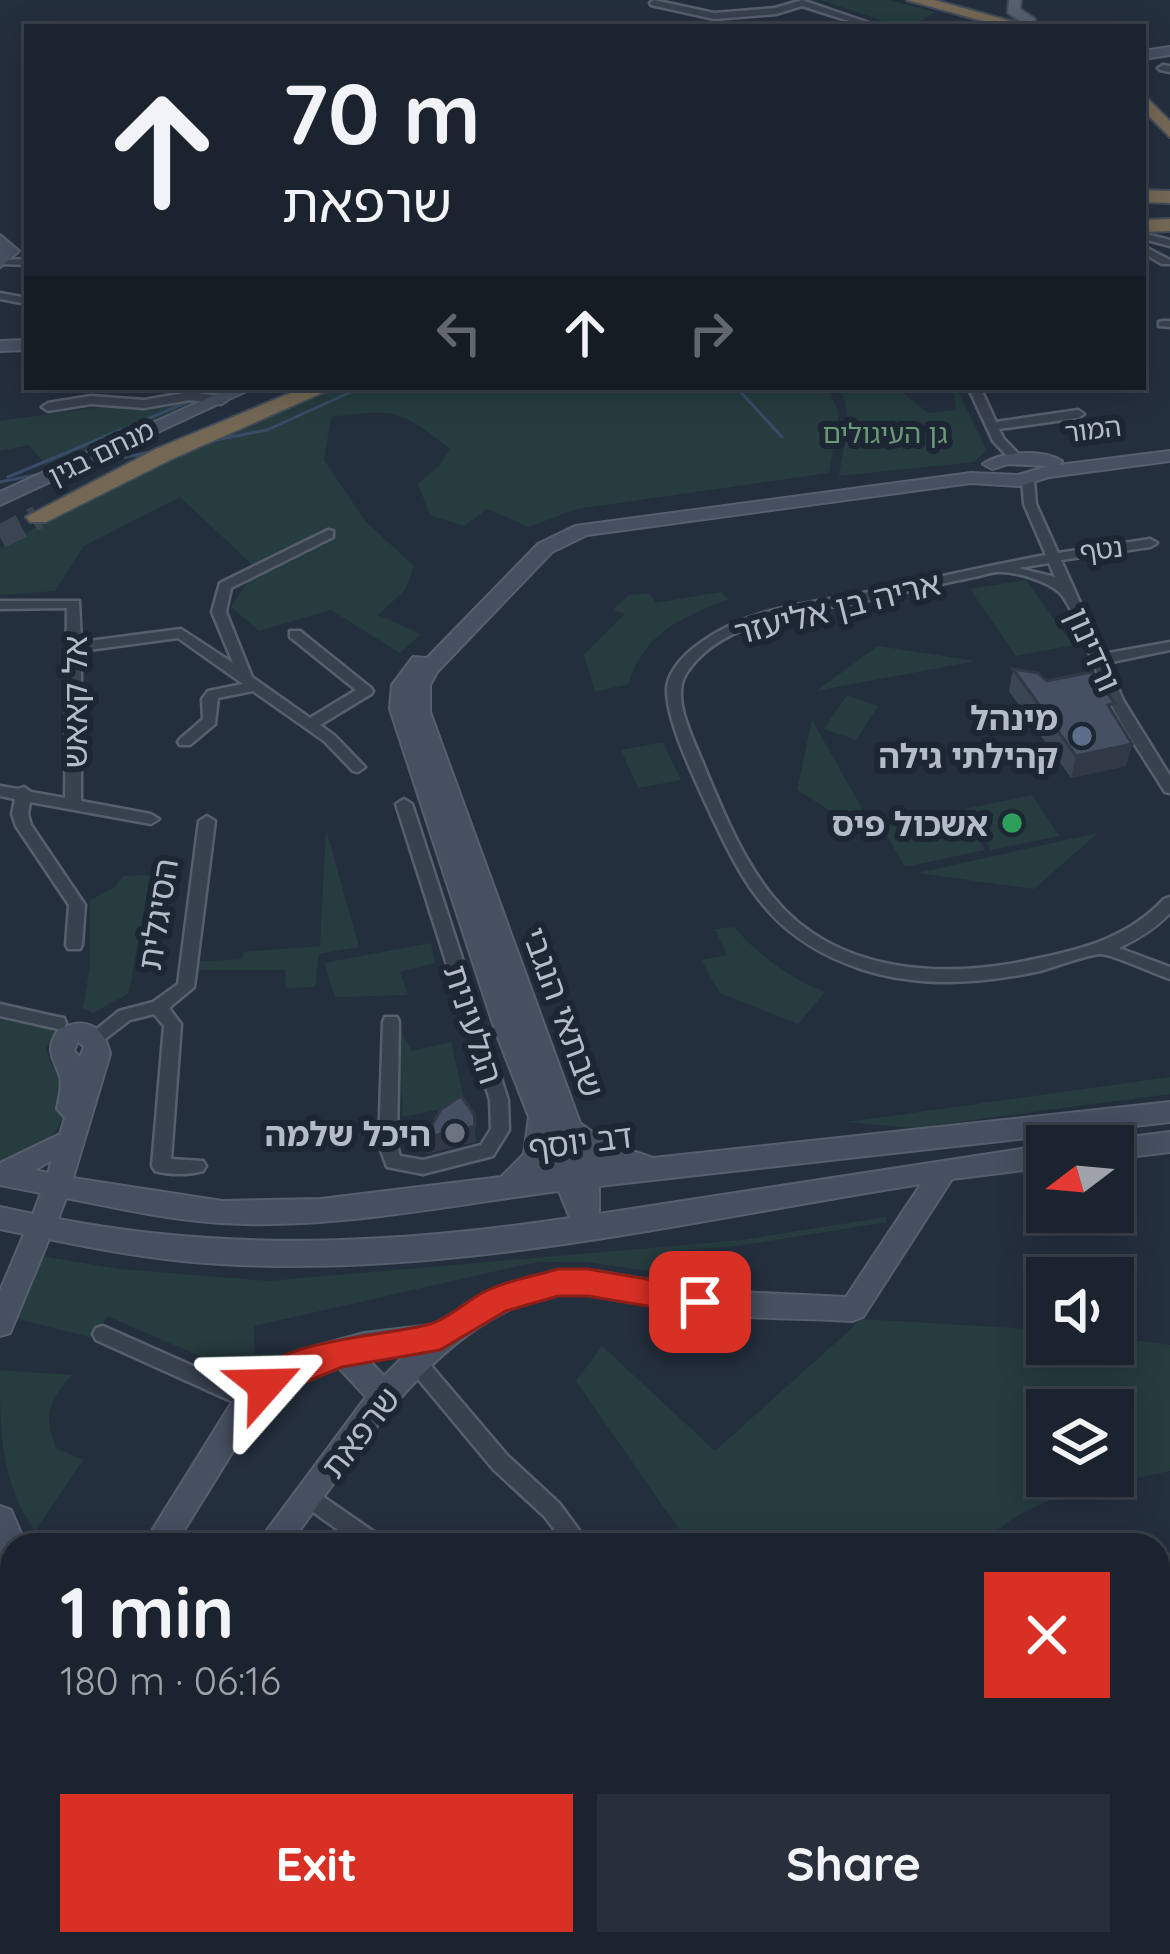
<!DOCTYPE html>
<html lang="en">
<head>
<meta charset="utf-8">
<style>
  :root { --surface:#1b232e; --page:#282f3a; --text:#f1f3f6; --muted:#a0a4aa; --line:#39404a; --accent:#d93025 }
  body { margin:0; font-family:Quicksand,"Noto Sans Hebrew",sans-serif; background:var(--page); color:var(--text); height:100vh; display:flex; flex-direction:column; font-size:45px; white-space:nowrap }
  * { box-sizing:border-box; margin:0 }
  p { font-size:39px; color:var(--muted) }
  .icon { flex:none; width:66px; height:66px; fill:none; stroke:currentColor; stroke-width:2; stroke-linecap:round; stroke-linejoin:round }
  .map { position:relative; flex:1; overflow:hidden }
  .side { position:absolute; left:0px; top:1533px; width:1170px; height:423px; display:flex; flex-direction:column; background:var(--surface); border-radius:36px 36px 0 0; box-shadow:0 6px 30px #0003,0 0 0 3px var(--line) }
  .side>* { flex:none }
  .top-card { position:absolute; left:24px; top:24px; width:1122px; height:366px; border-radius:0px; box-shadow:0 6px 30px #0003,0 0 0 3px var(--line); background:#1b232e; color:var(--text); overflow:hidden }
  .needle { width:78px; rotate:254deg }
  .controls { position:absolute; left:1026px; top:1125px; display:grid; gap:24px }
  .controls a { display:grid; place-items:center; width:108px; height:108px; border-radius:0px; background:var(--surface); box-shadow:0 6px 30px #0003,0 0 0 3px var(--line); font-size:60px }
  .pin { position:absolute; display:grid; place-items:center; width:102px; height:102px; color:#fff; margin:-51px; border-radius:24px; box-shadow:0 6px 18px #0006 }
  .me { position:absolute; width:132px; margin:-66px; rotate:65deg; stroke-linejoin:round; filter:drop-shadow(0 0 9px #0008) }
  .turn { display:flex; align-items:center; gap:42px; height:252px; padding:0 60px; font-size:54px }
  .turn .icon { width:156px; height:156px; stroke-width:2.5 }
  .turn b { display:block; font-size:84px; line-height:102px }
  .lanes { display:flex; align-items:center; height:114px; padding:0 60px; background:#0003; justify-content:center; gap:60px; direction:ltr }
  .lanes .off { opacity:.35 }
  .round { display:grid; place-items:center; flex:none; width:126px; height:126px; border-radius:0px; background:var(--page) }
  .summary { display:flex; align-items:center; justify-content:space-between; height:204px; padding:0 60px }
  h1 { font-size:72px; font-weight:700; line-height:90px }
  .cta { display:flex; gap:24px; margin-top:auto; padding:24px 60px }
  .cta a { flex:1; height:138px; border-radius:0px; background:var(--accent); color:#fff; font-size:48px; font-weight:700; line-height:138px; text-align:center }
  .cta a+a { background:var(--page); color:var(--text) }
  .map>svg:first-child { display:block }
</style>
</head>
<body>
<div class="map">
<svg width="1170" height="1954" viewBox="0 0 1170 1954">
  <rect width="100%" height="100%" fill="#242f3e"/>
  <path fill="#263c3f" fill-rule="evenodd" d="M820,0H889L935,12L912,27H901Z
    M184,387H242L50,471L29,445L0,451V421L136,402Z
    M331,387H828L839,414L829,473L576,509L529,527L487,509L464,526L430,515L418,484L440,465L450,449C399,409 395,409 331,417L324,460L366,522L414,566L405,590L378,615L421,634L400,653L331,610L259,631L231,607L257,569L180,497L84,546L55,591L0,595V548L71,507Z
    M838,387H896L928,413L956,410L954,393H959L987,451L974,462L839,476C843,448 855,412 838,387Z
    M1026,580L1073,645L1016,656L970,589Z
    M721,592L728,599C680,619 645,632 628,684L595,692L584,655L625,614L613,610L629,595L650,593L655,603Z
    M878,646L976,661L816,691Z
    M847,695L878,706L856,740L824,729Z
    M812,720L881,842L797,790Z
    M663,742L681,780L638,788L621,750Z
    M1032,795L1059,836L991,850L965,809Z
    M960,809L985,850L905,867L881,825Z
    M326,829L359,947L319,954L315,987L286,988L285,970H194L193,962L242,959L244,952L320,946Z
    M1098,833L1034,889L917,873Z
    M150,875L129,993L93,1013L83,1008L90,966V900L115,887L123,876Z
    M734,927C759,956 788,977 825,992L798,1024L720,993L701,960L727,955L715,929Z
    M431,943L435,963L400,972L408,995L335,997L324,963Z
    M0,1014L63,1028L46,1048C49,1066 63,1074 65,1092C69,1131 37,1159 0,1160Z
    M397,1025L412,1051L451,1042L465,1104L403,1117Z
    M1170,1077V1094L912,1128L847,1122Z
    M886,1217L887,1222L744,1245L664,1252L665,1273L585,1262H536L254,1326V1354L307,1353L258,1381L107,1316L93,1338L14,1318L41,1256L119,1269L268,1281L742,1240Z
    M862,1319L1047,1330V1344H1113V1337L1170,1345V1471C1106,1485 1028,1493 982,1545H690L576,1381L602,1346L715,1451ZM1047,1410H1113V1476H1047Z
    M0,1370L72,1375C49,1399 43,1416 56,1448L83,1460L35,1531C0,1481 0,1430 0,1370Z
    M1170,1685V1954H989L987,1944H1158V1694Z
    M31,1944H157L164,1954H26Z"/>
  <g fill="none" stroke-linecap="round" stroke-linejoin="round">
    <path stroke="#394c67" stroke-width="3" d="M736,387L782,437
      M215,440L267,430L362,387
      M86,465L151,452
      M8,477L224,387
      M0,482L45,473"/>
    <path stroke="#394c67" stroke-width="6" d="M1158,1583L1170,1579
      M803,1954L807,1944"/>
    <path stroke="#3a4453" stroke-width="24" stroke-dasharray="24 12" stroke-linecap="butt" d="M0,537L38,517"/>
    <g stroke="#565f6c" stroke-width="5">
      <path id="street" d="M654,0L714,13L775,8L802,0L881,27H868L802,6L776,14L714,19L651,5L650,3Z
        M1163,65L1170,66V72L1160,70L1158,68Z
        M1143,233L1170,240V246L1143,239Z
        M1143,246L1170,260V264H1162L1143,253Z
        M27,259V265L0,264V260Z
        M0,293L27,298V304L0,299Z
        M1163,321H1170V327L1159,326V322Z
        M968,387H980L996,422L1078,410L1084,414L1078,418L999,429L1004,439L1024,460L1018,464L1014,463L993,441Z
        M190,392L221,396L227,400L221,404L190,400L144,408L91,404L48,411L42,407L48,403L91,396L144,400Z
        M1028,475L1034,479L1036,504L1058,553L1150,539L1157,543L1150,547L1061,560L1103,654L1170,642V650L1107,663L1123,700L1170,776V793L1165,792C1146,761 1124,730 1108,698C1097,675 1074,606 1059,592C1046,581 1017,572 1000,572C993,571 982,576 974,577C944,583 914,590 885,597C823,610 723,615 686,674C671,698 693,738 702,761C721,807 742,860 774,898C837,975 946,979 1035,959C1084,949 1129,937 1164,899L1170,897V913C1155,929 1138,939 1119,948L1170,967V979C1155,974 1114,955 1101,954C1090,954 1054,967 1040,971C980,984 920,988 861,969C778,941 748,894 713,819C700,790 660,711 668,682C676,655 711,634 735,623C777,605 823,601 868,592C927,580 986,566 1046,555L1024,504L1022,479ZM1049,563L1055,577L1018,568Z
        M328,530L333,531V537L231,588L226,612L252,677L310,718L356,690L290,637V631H300L371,688L373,691L371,694L320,725L334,735L365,767L358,772L353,771L324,741L253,691L218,698L215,724L190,745H180L178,742L180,739L203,719L202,699L208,691L243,684L178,638L81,651V801L151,814L159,819L151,824L30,802L28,814L31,825L85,905L82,945L80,949H68L66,945L69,905L16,826L12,814L15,799L0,796V786L18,789L24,787L31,792L65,798L67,608L0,609V601H79L81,642L181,629L233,663L212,612L220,583Z
        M404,799L412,804L508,1100L509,1130L493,1156L423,1174L387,1167L379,1145L383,1022L385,1017H397L399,1022L397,1145L400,1156L423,1160L481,1145L491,1129L490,1100L396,804Z
        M207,816L215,821L194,987L169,1008L181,1024L171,1159L203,1161L206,1166L203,1171C190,1175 168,1175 155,1171L152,1166L164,1026L154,1014L130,1020L101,1042H89L87,1037L119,1011L153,1002L178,984L199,821Z
        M0,1004L58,1017L64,1018L66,1023L64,1028L58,1029L0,1016Z
        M103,1326L256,1394L259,1400L256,1406L249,1409L242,1406L96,1340L93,1334L96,1328Z
        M415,1352L422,1355L507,1455L559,1503L590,1545H566L545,1517L493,1469L408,1367L405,1361L408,1355Z
        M309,1487L383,1538L387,1545H359L302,1504L299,1497L302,1490Z
        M12,1670V1694L0,1700V1676Z
        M370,1944H397L393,1954H366Z"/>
    </g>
    <g stroke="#565f6c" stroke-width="4">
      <path id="secondary" d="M1170,47V55L1143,59V51Z
        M0,235L19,251L0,267Z
        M27,340V350L0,351V341Z
        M232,387H255L0,505V492Z
        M1170,451V461L1049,477L1020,486L971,483L587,535L552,552L437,672L430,685V712L580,1123L606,1142L653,1158L1170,1102V1122L599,1186V1214L1047,1145L1049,1146L1047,1167L952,1179L863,1317L853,1321C801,1318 748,1319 696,1313C652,1307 604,1288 559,1294C442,1312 355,1456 289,1545H256L366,1397L336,1365C306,1375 283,1389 259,1409L175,1545H143L239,1391L280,1362L313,1347L364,1333L440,1324L463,1306L506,1284L562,1270L596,1271L717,1291L846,1297L921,1184C691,1220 455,1278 221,1264C163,1261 106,1251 49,1239L10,1333L0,1336V1291L24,1234L0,1229V1207L33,1214L41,1193L0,1185V1163L60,1134L65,1118L57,1109C58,1100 63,1086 60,1077C54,1057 44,1052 58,1030C84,1016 104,1025 110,1054L73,1178L222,1201L321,1199L501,1177L524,1154L529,1117L495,1030L390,709L392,685L413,657L427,658L538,544L575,526L971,473L1018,475L1049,466L1008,464L992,469L983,464C1002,451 1042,449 1062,461L1059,465ZM78,1041L84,1047L80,1057L74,1051ZM52,1160L48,1173L35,1170ZM559,1191L570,1218C397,1244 230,1252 58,1219L66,1198C117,1208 169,1220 221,1223C333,1230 448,1205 559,1191ZM409,1351L384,1376L366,1357Z
        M1170,1132V1152L1113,1159V1146H1102L1113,1139Z
        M0,1506L11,1510L26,1545H12V1561L0,1555Z
        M12,1927V1944H31L26,1954H0V1932Z"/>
    </g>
    <g stroke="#414a57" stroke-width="4">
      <path id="primary" d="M1009,0H1021L1020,9L1035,19V25H1025L1008,13Z"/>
    </g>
    <g stroke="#434c59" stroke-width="4">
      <path id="highway" d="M907,0H934L1032,27H1004Z
        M1143,94L1170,121V137L1143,110Z
        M1143,190L1170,191V203L1143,202Z
        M1170,219V231L1143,232V220Z
        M305,387H335L172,459L46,522H30L26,517L156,449Z"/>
    </g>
    <use href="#street" fill="#38414e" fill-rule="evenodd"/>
    <use href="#secondary" fill="#465061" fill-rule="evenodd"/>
    <use href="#primary" fill="#56606e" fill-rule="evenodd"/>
    <use href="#highway" fill="#746855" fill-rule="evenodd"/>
  </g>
  <path fill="#3b4654" d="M1013,669L1047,681L1132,744L1126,766L1071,778L1009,691Z"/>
  <path fill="#303945" d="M1132,744L1126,766L1071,778L1076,756Z
    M475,1126L476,1142L427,1154L425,1138Z"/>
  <path fill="#455162" stroke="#303945" stroke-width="3" d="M1013,669L1038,673L1047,681L1091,672L1115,703L1108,705L1132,744L1076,756Z
    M461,1096L474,1114L475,1126L425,1138L441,1109Z"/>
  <path fill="#d93025" stroke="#8d1f18" stroke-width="3" d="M558,1269H588L700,1288L711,1292L716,1302L711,1311L700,1315L588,1296H558L506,1311L440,1350L342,1367L265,1399L253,1395L248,1385C270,1338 385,1337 430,1324C450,1318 467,1300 486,1291C508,1280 535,1276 558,1269Z"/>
  <circle fill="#5c6f8a" stroke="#1d2633" stroke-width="4.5" cx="1082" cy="736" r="12"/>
  <circle fill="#2e9e5b" stroke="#1d2633" stroke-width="4.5" cx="1012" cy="823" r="12"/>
  <circle fill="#6b7280" stroke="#1d2633" stroke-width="4.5" cx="455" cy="1133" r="12"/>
  <g text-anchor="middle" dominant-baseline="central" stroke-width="12" stroke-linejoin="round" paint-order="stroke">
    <g font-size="27" fill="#b4bcc9" stroke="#1d2633">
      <text transform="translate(1093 429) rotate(-7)">המור</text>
      <text transform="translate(101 452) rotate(-26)">מנחם בגין</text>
      <text transform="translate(1101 549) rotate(-7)">נטף</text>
    </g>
    <g font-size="27" fill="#6b9a76" stroke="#1d2633">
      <text x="885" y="433">גן העיגולים</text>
    </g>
    <g font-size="33" fill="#b4bcc9" stroke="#1d2633">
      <text transform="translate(837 607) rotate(-14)">אריה בן אליעזר</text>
      <text transform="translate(1094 649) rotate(66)">ורדינון</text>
      <text transform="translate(74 702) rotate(-90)">אל קאאש</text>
      <text transform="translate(157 914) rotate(-81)">הסיגלית</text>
      <text transform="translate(564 1012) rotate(70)">שבתאי הנגבי</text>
      <text transform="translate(474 1024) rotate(72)">הגלעינית</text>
      <text transform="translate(580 1141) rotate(-7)">דב יוסף</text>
      <text transform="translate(360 1432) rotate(-52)">שרפאת</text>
    </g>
    <g font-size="33" font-weight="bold" fill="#b4bcc9" stroke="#1d2633" text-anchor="end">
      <text x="1058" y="717">מינהל<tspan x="1058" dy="38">קהילתי גילה</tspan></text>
      <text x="988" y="823">אשכול פיס</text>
      <text x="431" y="1133">היכל שלמה</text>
    </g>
  </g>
</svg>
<div class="controls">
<a><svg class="needle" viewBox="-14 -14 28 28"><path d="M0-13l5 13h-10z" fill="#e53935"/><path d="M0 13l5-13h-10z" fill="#a0a4aa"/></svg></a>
<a><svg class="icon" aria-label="sound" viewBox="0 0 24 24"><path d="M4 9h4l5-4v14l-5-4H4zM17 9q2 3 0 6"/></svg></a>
<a><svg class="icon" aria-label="layers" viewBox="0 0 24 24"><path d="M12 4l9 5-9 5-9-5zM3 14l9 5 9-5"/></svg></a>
</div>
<div class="pin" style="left:700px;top:1302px;background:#d93025"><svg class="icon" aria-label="arrive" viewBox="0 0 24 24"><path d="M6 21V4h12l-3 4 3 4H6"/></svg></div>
<svg class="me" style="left:265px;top:1385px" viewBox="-20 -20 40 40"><path d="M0-17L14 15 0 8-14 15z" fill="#d93025" stroke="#fff" stroke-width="4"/></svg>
<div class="top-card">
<div class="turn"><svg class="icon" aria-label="ahead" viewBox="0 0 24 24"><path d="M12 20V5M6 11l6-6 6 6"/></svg><div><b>70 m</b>שרפאת</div></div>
<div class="lanes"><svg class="icon off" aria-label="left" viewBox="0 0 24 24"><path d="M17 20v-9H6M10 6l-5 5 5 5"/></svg><svg class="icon" aria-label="ahead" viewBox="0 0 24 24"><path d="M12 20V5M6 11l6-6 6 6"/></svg><svg class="icon off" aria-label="right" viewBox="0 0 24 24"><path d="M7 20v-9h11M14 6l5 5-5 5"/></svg></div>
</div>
<section class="side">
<div class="summary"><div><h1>1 min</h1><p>180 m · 06:16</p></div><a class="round" style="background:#d93025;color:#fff"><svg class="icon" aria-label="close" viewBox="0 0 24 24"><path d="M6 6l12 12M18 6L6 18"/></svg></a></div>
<div class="cta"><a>Exit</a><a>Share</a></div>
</section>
</div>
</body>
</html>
